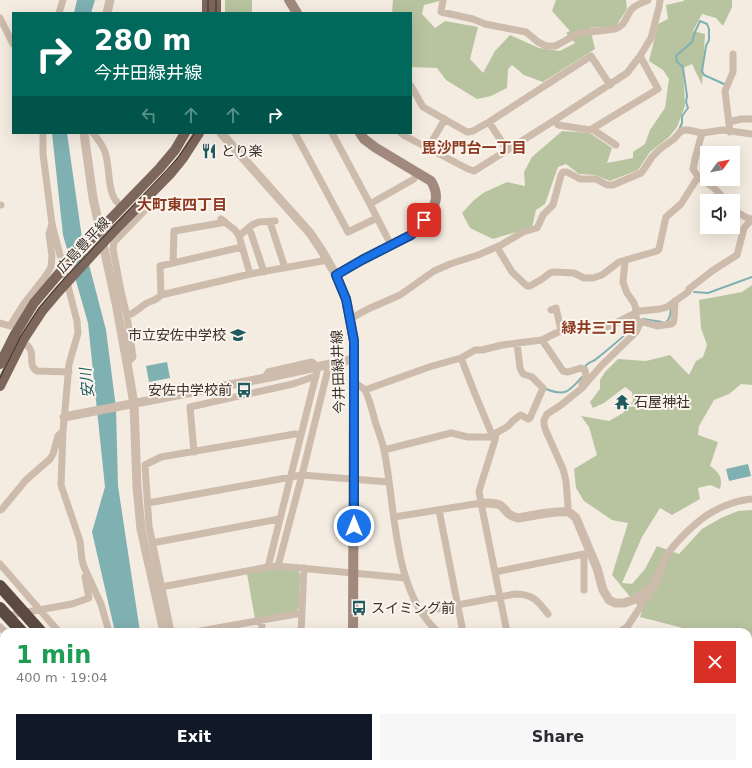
<!DOCTYPE html>
<html lang="en">
<head>
<meta charset="utf-8">
<style>
  :root { --surface:#fff; --page:#f7f7f7; --text:#2b2b33; --muted:#7c7c81; --accent:#111827 }
  body { margin:0; font-family:"DejaVu Sans","Noto Sans JP",sans-serif; background:var(--page); color:var(--text); height:100vh; display:flex; flex-direction:column; font-size:15px; white-space:nowrap }
  * { box-sizing:border-box; margin:0 }
  p { font-size:13px; color:var(--muted) }
  .icon { flex:none; width:22px; height:22px; fill:none; stroke:currentColor; stroke-width:2; stroke-linecap:round; stroke-linejoin:round }
  .map { position:relative; flex:1; overflow:hidden }
  .side { position:absolute; left:0px; top:628px; width:752px; height:140px; display:flex; flex-direction:column; background:var(--surface); border-radius:12px 12px 0 0; box-shadow:0 4px 16px #0002 }
  .side>* { flex:none }
  .banner { position:absolute; left:12px; top:12px; width:400px; height:122px; border-radius:0px; box-shadow:0 4px 16px #0002; background:#00695c; color:#fff; overflow:hidden }
  .needle { width:26px; rotate:57deg }
  .fabs { position:absolute; left:700px; top:146px; display:grid; gap:8px }
  .fabs a { display:grid; place-items:center; width:40px; height:40px; border-radius:0px; background:var(--surface); box-shadow:0 4px 16px #0002; font-size:20px }
  .pin { position:absolute; display:grid; place-items:center; width:34px; height:34px; color:#fff; margin:-17px; border-radius:8px; box-shadow:0 2px 6px #0006 }
  .me { position:absolute; width:44px; margin:-22px; rotate:0deg; stroke-linejoin:round; filter:drop-shadow(0 0 3px #0008) }
  .turn { display:flex; align-items:center; gap:14px; height:84px; padding:0 16px; font-size:18px }
  .turn .icon { width:52px; height:52px; stroke-width:2.5 }
  .turn b { display:block; font-size:28px; line-height:34px }
  .lanes { display:flex; align-items:center; height:38px; padding:0 16px; background:#0003; justify-content:center; gap:20px; direction:ltr }
  .lanes .off { opacity:.35 }
  .round { display:grid; place-items:center; flex:none; width:42px; height:42px; border-radius:0px; background:var(--page) }
  .summary { display:flex; align-items:center; justify-content:space-between; height:68px; padding:0 16px }
  h1 { font-size:24px; font-weight:700; line-height:30px; color:#1e9e55 }
  .cta { display:flex; gap:8px; margin-top:auto; padding:8px 16px }
  .cta a { flex:1; height:46px; border-radius:0px; background:var(--accent); color:#fff; font-size:16px; font-weight:700; line-height:46px; text-align:center }
  .cta a+a { background:var(--page); color:var(--text) }
  .map>svg:first-child { display:block }
</style>
</head>
<body>
<div class="map">
<svg width="752" height="768" viewBox="0 0 752 768">
  <rect width="100%" height="100%" fill="#f4ebe1"/>
  <path fill="#b8c4a0" d="M225,0H252V13H225Z
    M393,0H440L439,1L424,5L422,14L435,28L445,21L478,27L470,59L483,73L495,51L510,35L539,48L560,51L575,43L566,33L570,31L552,11L556,0H626L627,9L616,26L590,28L595,49L543,82L524,75L512,65L508,69L507,88L491,96L477,99L446,80L437,68L411,67V13H392Z
    M684,0H732V7L723,26L716,18L702,14L693,31L705,34L702,85L692,64L683,68L685,106L677,127L669,137L650,152L638,170L610,181L595,175L579,174L566,164L558,167L545,204L536,210L532,227L493,239L470,228L462,213L473,201L483,193L507,182L525,186L524,172L532,157L562,131L590,133L612,148L607,163L633,158V152L645,144L650,130L665,108L669,79L663,70L649,61L658,24L668,19L666,5L684,1Z
    M752,285V385L741,384L729,394L714,400L699,426L698,435L718,442L710,466C719,472 723,478 720,489L710,485L698,488L700,499L672,515L660,508L642,537L622,583L632,584L645,569L657,546L679,554L702,529L721,518L738,511L752,510V689L748,688V632H683V628L640,617L642,611L612,575L628,523L612,520L584,501L576,488L574,469L597,455L589,427L581,416L609,421L623,413L633,401L632,392L625,387L604,403L593,408L590,402L600,389V380L605,372L618,359L646,361L670,355L689,375L696,361L703,357L707,345L701,328L699,300L742,292Z
    M277,569L298,571L300,574L299,608L295,612L255,619L247,574L267,570Z"/>
  <path fill="#7fb0b2" d="M77,0H95L91,13H74Z
    M52,133H67L82,238L106,330L116,408L118,486L140,632H115L92,532L105,487L88,323L63,235Z
    M167,362L170,378L149,382L146,366Z
    M748,464L751,476L729,481L726,469Z"/>
  <g fill="none" stroke-linecap="round" stroke-linejoin="round">
    <path stroke="#7fb0b2" stroke-width="2" d="M679,130L682,123V116L688,108L686,102L687,96L683,68L681,65L677,62L676,56L692,42L695,32L700,21L707,24L709,29V40L706,46L702,71L704,75L724,84
      M694,292L708,293L752,277
      M643,319L662,322
      M666,322C671,319 670,313 671,308
      M585,367C587,363 591,362 595,360C607,350 627,335 636,323
      M545,390L546,389C566,397 569,391 582,377"/>
    <path stroke="#cdbbac" stroke-width="7" d="M443,0L441,12L473,19L485,24L526,32L538,42L546,46H555L561,43L575,35L582,33L615,29C626,25 625,18 631,10C635,5 642,3 648,0
      M59,13L63,0
      M0,18L13,44
      M411,86L423,107L467,132L473,131L489,122L591,56L610,85
      M555,120L558,125L590,130L658,89L640,56
      M489,122L507,150
      M729,122L741,119H752
      M592,129L616,145
      M730,132L725,91L733,72V54
      M43,133V154L52,224L77,321L78,333L69,364L65,410L63,431L61,485L80,541L82,560L84,567L101,604L109,632
      M93,133C98,139 102,144 105,152C110,165 107,192 117,202
      M295,133L348,232L377,218
      M332,133L370,204L391,245
      M401,133L405,136L468,169L474,171L555,120L627,73L640,56L651,38L659,7L660,0
      M702,133L695,159L693,169L698,177L713,187L720,194L725,201
      M428,148L445,119
      M370,204L414,179L417,173
      M0,205H1
      M733,210L751,220
      M221,219L235,230L239,236L250,274
      M270,222L285,268
      M248,228L251,233L264,272
      M239,236L252,225L259,222L275,221
      M497,247L512,272L527,286H530L542,279L550,273L553,272L574,273L584,278H593L602,275L619,262L657,251L659,249L665,221L666,217L681,204L698,177
      M173,263L174,231L221,223L224,221
      M161,295L250,274L328,260
      M551,310L556,308L561,330
      M127,316C135,313 140,307 147,303C151,301 157,300 161,295L160,266L242,247
      M350,319L368,309L400,295L434,271L450,264L478,255L501,245L523,232L537,228L539,224L543,215L553,205L561,175L563,172H567L580,179H596L607,185H613L641,173L644,169L652,157L660,149L674,139L680,132L684,130H688L702,133L723,130L752,134
      M0,323L10,326L23,305L45,277L51,267L52,256L49,234L52,224
      M638,323L643,322L657,326L671,324L673,323L674,319L675,301
      M542,340L563,371L568,372L581,368L585,370C587,376 585,379 582,384
      M27,345C29,347 30,349 31,351C33,359 29,366 37,371L69,372
      M461,358L475,394L493,437
      M127,363L133,357L127,316L121,291L113,249L114,242L147,208
      M265,378L268,372L312,362L318,367L268,567
      M354,382C357,384 361,387 364,389C368,393 373,414 375,421C378,431 382,440 384,450C396,507 392,591 438,632
      M365,390L429,367L461,358L475,350H482L502,345L542,340L562,330L603,329L640,311L660,309L667,307L688,292L689,289L712,271L737,255L744,228L752,219
      M384,450L451,433L468,437H493L495,440
      M194,452L190,407L293,384L316,376
      M148,503L302,475L389,482
      M0,510L2,509L26,480L50,459L53,454L58,436L63,431
      M439,510L463,632
      M566,512L568,507L566,481L563,469L546,431L544,425V420L547,414L561,405L582,388L601,366L636,332L639,326L635,313L636,309L634,303L627,293L623,282L625,261
      M394,517L481,503
      M152,543L279,519
      M584,554V590
      M0,564L59,632
      M278,566L302,475L329,365
      M495,572L584,554H591
      M657,578C660,572 662,564 665,558C674,543 698,519 714,511C725,505 739,500 752,499
      M161,587L268,567L278,566L406,578
      M422,613L426,611L515,594C533,594 538,601 548,614
      M5,616L72,604L89,598L85,577
      M0,627L5,632
      M171,632L149,526L145,465L161,457L295,434L301,435
      M195,632L302,613
      M260,632L262,626L261,620
      M301,632L304,568
      M507,632L481,503L479,491L495,440L496,433C500,431 504,429 508,426C512,422 515,418 521,415L528,419L530,418L543,388L532,377L523,374L520,368L517,343
      M619,632L627,627L649,594V590
      M0,712H4
      M40,764V768
      M115,764V768
      M187,764V768
      M442,764V768
      M533,764V768
      M748,766L749,716
      M124,768L125,764
      M225,768L353,766L393,764
      M715,768L752,766"/>
    <path stroke="#cdbbac" stroke-width="9" d="M107,13L110,0
      M84,133L93,198L116,303L127,363L134,404L137,487L141,529L164,632
      M221,133L284,204L310,233L322,251L336,275
      M64,417L265,378L354,359
      M481,503C487,503 494,502 500,505C508,511 506,515 518,518C530,516 557,510 568,512C571,513 573,515 576,518L597,568L603,590L609,600L615,603H624L633,600L653,587L657,578
      M175,764V768"/>
    <path stroke="#a18a7d" stroke-width="10" d="M289,0L297,13
      M353,632L354,382V341L350,319L346,299L336,275L362,260L411,235C417,230 421,224 426,218C436,205 440,196 431,181L376,148L364,139L360,133
      M353,768V764"/>
    <path stroke="#7d675c" stroke-width="10" d="M207,0V13
      M216,13V0
      M0,364L15,334L34,303L67,264L159,169L175,150L185,133
      M0,386L23,340L42,311L58,292L112,233L170,174L183,158L199,133"/>
    <path stroke="#5c4a42" stroke-width="12" d="M0,586L41,632
      M0,608L22,632
      M138,764L141,768
      M153,764L156,768"/>
    <path stroke="#3b302b" stroke-width="1" d="M208,0V13
      M216,0V13
      M0,378L21,336L39,308L64,279L177,159L195,133"/>
  </g>
  <g fill="none" stroke-linecap="round" stroke-linejoin="round">
    <g stroke="#114b97" stroke-width="10">
      <path id="route" d="M354,526V341L346,299L336,275L362,260L411,235L418,229L424,220"/>
    </g>
    <use href="#route" stroke="#1a73e8" stroke-width="7"/>
  </g>
  <defs>
    <g id="restaurant-bare" transform="scale(1.2)"><path d="M-5-6h1v4h1v-4h1v4h1v-4h1v5L-1.5 .5V6h-2V.5L-5-1ZM5-6V6H3V1.5H1.5Q1.5-4 5-6Z" fill="#1f5a5e" stroke="#fbf5ee" stroke-width="2.5" paint-order="stroke"/></g>
    <g id="school-bare" transform="scale(1.2)"><path d="M0-5L7-2L0 1L-7-2ZM-4 1L0 2.5L4 1V4Q0 6-4 4Z" fill="#1f5a5e" stroke="#fbf5ee" stroke-width="2.5" paint-order="stroke"/></g>
    <g id="bus-bare" transform="scale(1.2)"><path d="M-5-6H5V4H4V6H2V4H-2V6H-4V4H-5ZM-3.5-4V0h7V-4ZM-3.5 1.2v1.5H-2V1.2ZM2 1.2v1.5H3.5V1.2Z" fill="#1f5a5e" stroke="#fbf5ee" stroke-width="2.5" paint-order="stroke"/></g>
    <g id="temple-bare" transform="scale(1.2)"><path d="M0-6L5-2H3V0L6.5 2.5H4V6H1.5V3h-3V6H-4V2.5H-6.5L-3 0V-2H-5Z" fill="#1f5a5e" stroke="#fbf5ee" stroke-width="2.5" paint-order="stroke"/></g>
  </defs>
  <g fill-rule="evenodd">
    <use href="#restaurant-bare" x="209" y="151"/>
    <use href="#school-bare" x="238" y="335"/>
    <use href="#bus-bare" x="244" y="390"/>
    <use href="#temple-bare" x="622" y="402"/>
    <use href="#bus-bare" x="359" y="608"/>
  </g>
  <g text-anchor="middle" dominant-baseline="central" stroke-width="4" stroke-linejoin="round" paint-order="stroke">
    <g font-size="14" fill="#3b302b" stroke="#fbf5ee" text-anchor="start">
      <text x="221" y="151">とり楽</text>
      <text x="226" y="335" text-anchor="end">市立安佐中学校</text>
      <text x="232" y="390" text-anchor="end">安佐中学校前</text>
      <text x="634" y="402">石屋神社</text>
      <text x="371" y="608">スイミング前</text>
    </g>
    <g font-size="14" fill="#3b302b" stroke="#fbf5ee">
      <text transform="translate(83 245) rotate(-47)">広島豊平線</text>
      <text transform="translate(338 372) rotate(-92)">今井田緑井線</text>
    </g>
    <g font-size="15" font-weight="bold" fill="#8c3b22" stroke="#fbf5ee">
      <text x="474" y="148">毘沙門台一丁目</text>
      <text x="182" y="205">大町東四丁目</text>
      <text x="599" y="328">緑井三丁目</text>
    </g>
    <g font-size="15" font-style="italic" fill="#1f5a5e" stroke="#fbf5ee">
      <text transform="translate(87 383) rotate(-96)">安川</text>
    </g>
  </g>
</svg>
<div class="fabs">
<a><svg class="needle" viewBox="-14 -14 28 28"><path d="M0-13l5 13h-10z" fill="#e53935"/><path d="M0 13l5-13h-10z" fill="#7c7c81"/></svg></a>
<a><svg class="icon" aria-label="sound" viewBox="0 0 24 24"><path d="M4 9h4l5-4v14l-5-4H4zM17 9q2 3 0 6"/></svg></a>
</div>
<div class="pin" style="left:424px;top:220px;background:#d93025"><svg class="icon" aria-label="arrive" viewBox="0 0 24 24"><path d="M6 21V4h12l-3 4 3 4H6"/></svg></div>
<svg class="me" style="left:354px;top:526px" viewBox="-20 -20 40 40"><circle r="17" fill="#1a73e8" stroke="#fff" stroke-width="3"/><path d="M0-11L8 9 0 5-8 9z" fill="#fff"/></svg>
<div class="banner">
<div class="turn"><svg class="icon" aria-label="right" viewBox="0 0 24 24"><path d="M7 20v-9h11M14 6l5 5-5 5"/></svg><div><b>280 m</b>今井田緑井線</div></div>
<div class="lanes"><svg class="icon off" aria-label="left" viewBox="0 0 24 24"><path d="M17 20v-9H6M10 6l-5 5 5 5"/></svg><svg class="icon off" aria-label="ahead" viewBox="0 0 24 24"><path d="M12 20V5M6 11l6-6 6 6"/></svg><svg class="icon off" aria-label="ahead" viewBox="0 0 24 24"><path d="M12 20V5M6 11l6-6 6 6"/></svg><svg class="icon" aria-label="right" viewBox="0 0 24 24"><path d="M7 20v-9h11M14 6l5 5-5 5"/></svg></div>
</div>
<section class="side">
<div class="summary"><div><h1>1 min</h1><p>400 m · 19:04</p></div><a class="round" style="background:#d93025;color:#fff"><svg class="icon" aria-label="close" viewBox="0 0 24 24"><path d="M6 6l12 12M18 6L6 18"/></svg></a></div>
<div class="cta"><a>Exit</a><a>Share</a></div>
</section>
</div>
</body>
</html>
